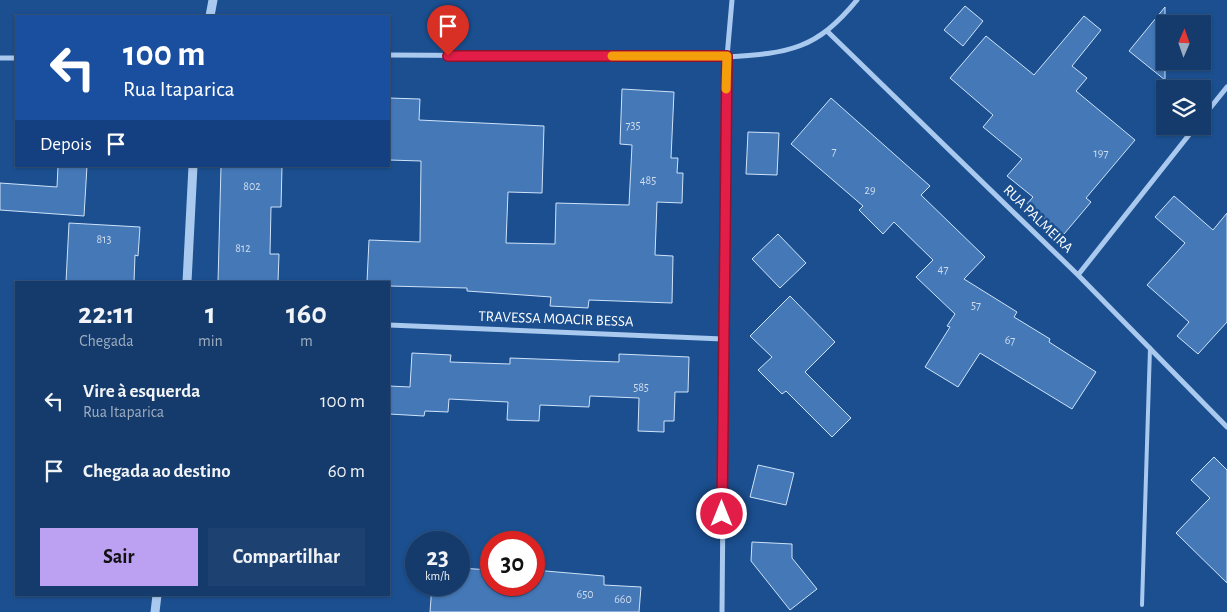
<!DOCTYPE html>
<html lang="pt">
<head>
<meta charset="utf-8">
<style>
  :root { --surface:#143b6b; --page:#1d4271; --text:#f1f3f6; --muted:#9dadc1; --line:#33557e; --accent:#bca0f2 }
  body { margin:0; font-family:"Alegreya Sans",sans-serif; background:var(--page); color:var(--text); height:100vh; display:flex; flex-direction:column; font-size:19px; white-space:nowrap }
  * { box-sizing:border-box; margin:0 }
  p { font-size:16px; color:var(--muted) }
  .icon { flex:none; width:28px; height:28px; fill:none; stroke:currentColor; stroke-width:2; stroke-linecap:round; stroke-linejoin:round }
  .map { position:relative; flex:1; overflow:hidden }
  .sheet { position:absolute; left:15px; top:281px; width:375px; height:315px; display:flex; flex-direction:column; background:var(--surface); border-radius:0px; box-shadow:0 1px 4px #0004,0 0 0 1px var(--line) }
  .sheet>* { flex:none }
  .hud { position:absolute; left:15px; top:15px; width:375px; height:152px; border-radius:0px; box-shadow:0 1px 4px #0004,0 0 0 1px var(--line); background:#1a4fa0; color:#fff; overflow:hidden }
  .needle { width:32px; rotate:2deg }
  .tools { position:absolute; left:1156px; top:15px; display:grid; gap:10px }
  .tools a { display:grid; place-items:center; width:55px; height:55px; border-radius:0px; background:var(--surface); box-shadow:0 1px 4px #0004,0 0 0 1px var(--line); font-size:25px }
  .speed { position:absolute; left:405px; top:531px; display:flex; gap:10px; font-size:25px; font-weight:700; text-align:center }
  .speed>* { display:grid; place-content:center; width:65px; height:65px; border-radius:50%; background:var(--surface); box-shadow:0 1px 4px #0004,0 0 0 1px var(--line); line-height:1 }
  .speed small { font-size:12px; font-weight:400 }
  .speed .limit { border:8px solid #d22; background:#fff; color:#111 }
  .pin { position:absolute; display:grid; place-items:center; width:42px; height:42px; color:#fff; margin:-51px -21px; border-radius:50% 50% 50% 0; rotate:-45deg; box-shadow:0 0 5px #0007 }
  .pin .icon { rotate:45deg }
  .me { position:absolute; width:55px; margin:-28px; rotate:0deg; stroke-linejoin:round; filter:drop-shadow(0 0 4px #0008) }
  .turn { display:flex; align-items:center; gap:18px; height:105px; padding:0 25px; font-size:22px }
  .turn .icon { width:65px; height:65px; stroke-width:2.5 }
  .turn b { display:block; font-size:35px; line-height:42px }
  .then { display:flex; align-items:center; height:48px; padding:0 25px; background:#0003; gap:10px; font-size:19px }
  .eta { display:flex; justify-content:space-evenly; align-items:center; height:85px; text-align:center }
  .eta b { font-size:30px; font-weight:600; line-height:35px }
  .primary-button { display:flex; gap:10px; margin-top:auto; padding:10px 25px }
  .primary-button a { flex:1; height:58px; border-radius:0px; background:var(--accent); color:#111; font-size:20px; font-weight:600; line-height:58px; text-align:center }
  .primary-button a+a { background:var(--page); color:var(--text) }
  ul { padding:0; list-style:none }
  li { display:flex; align-items:center; gap:15px; height:70px; padding:0 25px }
  li div { flex:1 }
  li b { display:block; font-size:19px }
  li em { font-style:normal }
  .map>svg:first-child { display:block }
</style>
</head>
<body>
<div class="map">
<svg width="1227" height="612" viewBox="0 0 1227 612">
  <rect width="100%" height="100%" fill="#1b4f8f"/>
  <path fill="#4478b7" stroke="#cfe3fa" d="M965,6L983,21L963,46L944,30Z
    M1165,7V80L1129,51Z
    M1084,16L1101,30L1072,66L1087,78L1076,91L1135,140L1086,198L1091,202L1064,234L1027,204L1033,197L1007,176L1022,159L983,127L993,115L950,78L986,36L1034,75Z
    M622,89L674,92L671,158H678L677,173H683L682,203L657,202L655,255L673,256L672,303L589,300L588,308L550,306L551,297L467,291V288L389,286V282H367L369,240L420,242L421,161L389,160V98L420,99L419,120L544,126L542,193L508,192L506,243L555,244L556,203L629,205L632,145L620,144Z
    M831,98L930,186L921,195L985,257L964,279L1017,312L1014,317L1050,339L1049,342L1096,372L1072,409L980,353L958,387L925,367L950,327L947,326L955,314L916,277L933,260L894,222L883,234L859,210L863,206L791,144Z
    M748,132L779,133L777,175L746,174Z
    M58,166H87L84,216L0,210V183L57,187Z
    M221,166H282L281,207H271L270,254H279L278,282H218Z
    M1174,196L1213,230L1227,213V322L1198,354L1177,336L1189,322L1147,285L1185,243L1155,217Z
    M69,223L140,227L138,256L135,255L134,282H66Z
    M778,234L806,263L780,288L752,259Z
    M790,296L835,342L805,372L851,418L832,437L786,391L782,394L758,370L772,357L750,336Z
    M412,353L451,355L450,362L510,364V358L619,362V354L689,357L688,392H675L674,421H664V432L638,431L639,398L590,396L589,407L540,405L539,421L507,420L508,402L449,399L448,412L425,411L424,416L389,414V386L410,387Z
    M1214,457L1227,470V583L1176,533L1210,498L1191,480Z
    M758,465L794,473L786,505L750,497Z
    M752,542L792,544V558L817,589L790,610L751,561Z
    M459,568L491,570V585H534V570L604,576V585L641,587L639,612H430L432,585H459Z"/>
  <g fill="none" stroke-linecap="round" stroke-linejoin="round">
    <path stroke="#a9c9ee" stroke-width="4" d="M1142,605L1150,348"/>
    <path stroke="#a9c9ee" stroke-width="5" d="M828,32L1078,275L1227,427
      M389,55L727,57C789,53 816,50 857,0
      M0,58H16
      M1202,118L1227,87
      M1078,275L1196,126
      M389,325L723,339
      M722,612L727,57L732,0"/>
    <path stroke="#a9c9ee" stroke-width="9" d="M210,16L213,0
      M187,282L193,166
      M155,612L157,595"/>
  </g>
  <g fill="none" stroke-linecap="round" stroke-linejoin="round">
    <g stroke="#92132f" stroke-width="12">
      <path id="route" d="M448,56H727L722,514"/>
    </g>
    <use href="#route" stroke="#e11d48" stroke-width="9"/>
    <path stroke="#f59e0b" stroke-width="9" d="M612,56H727L726,89"/>
  </g>
  <g text-anchor="middle" dominant-baseline="central" stroke-width="5" stroke-linejoin="round" paint-order="stroke">
    <g font-size="12" fill="#d0dded">
      <text x="633" y="125">735</text>
      <text x="834" y="151">7</text>
      <text x="1101" y="153">197</text>
      <text x="648" y="180">485</text>
      <text x="252" y="186">802</text>
      <text x="870" y="190">29</text>
      <text x="104" y="239">813</text>
      <text x="243" y="248">812</text>
      <text x="943" y="269">47</text>
      <text x="976" y="305">57</text>
      <text x="1010" y="340">67</text>
      <text x="641" y="387">585</text>
      <text x="585" y="594">650</text>
      <text x="623" y="599">660</text>
    </g>
    <g font-size="15" fill="#fff" stroke="#1b4f8f">
      <text transform="translate(1038 219) rotate(44)">RUA PALMEIRA</text>
      <text transform="translate(556 319) rotate(2)">TRAVESSA MOACIR BESSA</text>
    </g>
  </g>
</svg>
<div class="tools">
<a><svg class="needle" viewBox="-14 -14 28 28"><path d="M0-13l5 13h-10z" fill="#e53935"/><path d="M0 13l5-13h-10z" fill="#9dadc1"/></svg></a>
<a><svg class="icon" aria-label="layers" viewBox="0 0 24 24"><path d="M12 4l9 5-9 5-9-5zM3 14l9 5 9-5"/></svg></a>
</div>
<div class="speed"><div>23<small>km/h</small></div><div class="limit">30</div></div>
<div class="pin" style="left:448px;top:56px;background:#d93025"><svg class="icon" aria-label="arrive" viewBox="0 0 24 24"><path d="M6 21V4h12l-3 4 3 4H6"/></svg></div>
<svg class="me" style="left:722px;top:514px" viewBox="-20 -20 40 40"><circle r="17" fill="#e11d48" stroke="#fff" stroke-width="3"/><path d="M0-11L8 9 0 5-8 9z" fill="#fff"/></svg>
<div class="hud">
<div class="turn"><svg class="icon" aria-label="left" viewBox="0 0 24 24"><path d="M17 20v-9H6M10 6l-5 5 5 5"/></svg><div><b>100 m</b>Rua Itaparica</div></div>
<div class="then">Depois<svg class="icon" aria-label="arrive" viewBox="0 0 24 24"><path d="M6 21V4h12l-3 4 3 4H6"/></svg></div>
</div>
<section class="sheet">
<div class="eta">
<div><b>22:11</b><p>Chegada</p></div>
<div><b>1</b><p>min</p></div>
<div><b>160</b><p>m</p></div>
</div>
<ul>
<li><svg class="icon" aria-label="left" viewBox="0 0 24 24"><path d="M17 20v-9H6M10 6l-5 5 5 5"/></svg><div><b>Vire à esquerda</b><p>Rua Itaparica</p></div><em>100 m</em></li>
<li><svg class="icon" aria-label="arrive" viewBox="0 0 24 24"><path d="M6 21V4h12l-3 4 3 4H6"/></svg><div><b>Chegada ao destino</b></div><em>60 m</em></li>
</ul>
<div class="primary-button"><a>Sair</a><a>Compartilhar</a></div>
</section>
</div>
</body>
</html>
